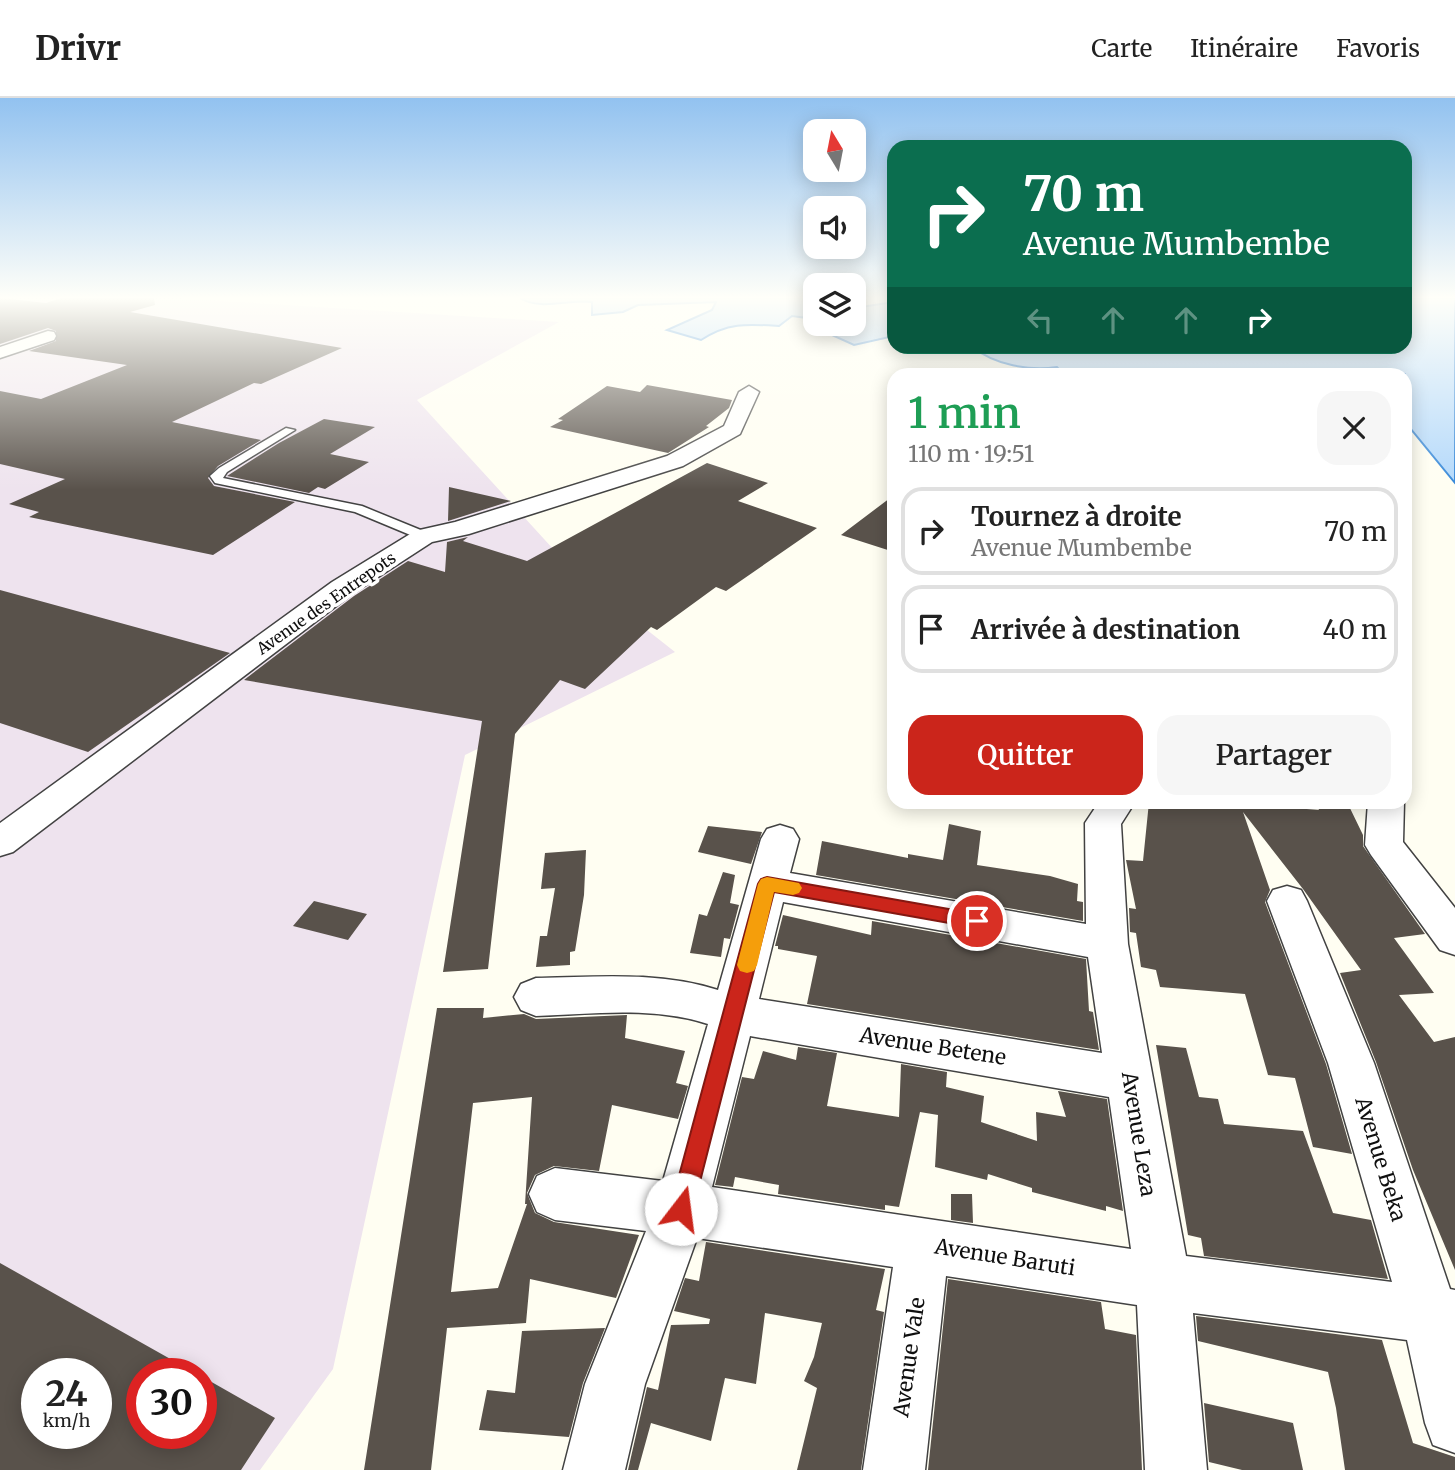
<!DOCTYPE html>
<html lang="fr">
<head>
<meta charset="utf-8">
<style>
  :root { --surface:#fff; --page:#f6f6f6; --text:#222; --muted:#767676; --line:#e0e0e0; --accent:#cb251b }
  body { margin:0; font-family:Merriweather,serif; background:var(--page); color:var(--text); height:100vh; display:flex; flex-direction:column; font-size:26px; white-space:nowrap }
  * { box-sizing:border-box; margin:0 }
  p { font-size:23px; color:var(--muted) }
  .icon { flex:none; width:38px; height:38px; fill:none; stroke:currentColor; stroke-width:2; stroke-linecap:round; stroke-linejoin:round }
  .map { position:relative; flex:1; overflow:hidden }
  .sheet { position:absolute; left:887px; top:270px; width:525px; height:441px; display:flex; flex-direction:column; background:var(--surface); border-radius:21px; box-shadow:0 4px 18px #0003 }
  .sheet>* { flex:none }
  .top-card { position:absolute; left:887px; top:42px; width:525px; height:214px; border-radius:21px; box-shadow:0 4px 18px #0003; background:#0b6e4f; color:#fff; overflow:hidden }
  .needle { width:46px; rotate:350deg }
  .tools { position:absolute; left:803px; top:21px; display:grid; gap:14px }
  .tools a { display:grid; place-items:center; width:63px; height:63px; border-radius:14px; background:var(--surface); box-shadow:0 4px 18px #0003; font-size:35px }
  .speed { position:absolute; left:21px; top:1260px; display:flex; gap:14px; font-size:35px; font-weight:700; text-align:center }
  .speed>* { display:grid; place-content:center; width:91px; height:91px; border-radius:50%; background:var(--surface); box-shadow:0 4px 18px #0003; line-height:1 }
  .speed small { font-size:18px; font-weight:400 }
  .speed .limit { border:10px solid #d22; background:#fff; color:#111 }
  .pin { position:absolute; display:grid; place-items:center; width:60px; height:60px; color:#fff; margin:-30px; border:4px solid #fff; border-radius:50%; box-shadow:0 2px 7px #0007 }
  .me { position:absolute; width:77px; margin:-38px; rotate:15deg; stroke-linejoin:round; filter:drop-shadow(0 0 5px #0008) }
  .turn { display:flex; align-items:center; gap:24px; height:147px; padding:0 21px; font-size:32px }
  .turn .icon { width:91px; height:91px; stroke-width:2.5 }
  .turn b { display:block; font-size:49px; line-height:60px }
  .lanes { display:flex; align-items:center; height:66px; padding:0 21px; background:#0003; justify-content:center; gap:35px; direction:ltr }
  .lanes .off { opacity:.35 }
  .round { display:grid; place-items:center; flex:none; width:74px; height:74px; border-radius:21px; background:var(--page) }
  .overview { display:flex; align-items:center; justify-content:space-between; height:119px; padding:0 21px }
  h1 { font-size:42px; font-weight:600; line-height:52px; color:#1e9e55 }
  .button { display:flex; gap:14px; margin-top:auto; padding:14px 21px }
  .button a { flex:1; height:80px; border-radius:21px; background:var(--accent); color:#fff; font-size:28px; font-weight:600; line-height:80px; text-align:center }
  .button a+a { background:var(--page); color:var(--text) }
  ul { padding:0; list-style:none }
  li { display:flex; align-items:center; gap:21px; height:88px; margin:0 14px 10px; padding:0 7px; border:4px solid var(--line); border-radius:21px }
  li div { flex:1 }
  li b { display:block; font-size:26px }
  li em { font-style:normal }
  header { display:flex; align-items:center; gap:42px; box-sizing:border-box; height:98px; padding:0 35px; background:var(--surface); border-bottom:2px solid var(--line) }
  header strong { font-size:33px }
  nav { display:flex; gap:38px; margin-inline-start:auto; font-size:24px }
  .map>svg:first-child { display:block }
</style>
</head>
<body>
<header>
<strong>Drivr</strong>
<nav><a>Carte</a><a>Itinéraire</a><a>Favoris</a></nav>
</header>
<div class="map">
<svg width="1455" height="1372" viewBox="0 0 1455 1372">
  <rect width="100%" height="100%" fill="#fffef2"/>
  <path fill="#eee3ee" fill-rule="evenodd" d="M0,200H174L559,224L417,302L576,476L675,554L465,657L333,1271L260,1372H0ZM37,1276H96V1335H37ZM142,1276H201V1335H142Z"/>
  <path fill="#b2d8fb" stroke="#3386d8" stroke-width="2" d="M520,200H815V221L792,218L779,228C748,226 728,224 701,242L667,232L712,212L716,204L638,207L623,214L592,217V204C569,201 540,213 520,200Z
    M1405,200H1455V385L1405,324V276H1063L1057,269C1030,273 994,267 973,249L1405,248Z
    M894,204V238L854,247L823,233L826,226H854V210Z"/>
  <path fill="#59524b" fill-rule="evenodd" d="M0,200L46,205L61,200H154L155,207L130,214L342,250L261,286L254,285L172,324L261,342L218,368L208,380L214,388L295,404L213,457L29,419L39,414L9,406L65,381L0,366V293L41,301L127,267L29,253L56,243V233L48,230L0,246Z
    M647,287L732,302L729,310L706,328L709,329L668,355L550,329L563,322L558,321L607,288L640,294Z
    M324,321L375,329L330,356L369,364L325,391L318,389L309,395L227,378L279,345Z
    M707,365L768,385L738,403L817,430L726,493L716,489L657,532L651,529L585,591L560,582L515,636L488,871L443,874L482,623L244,582L354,498L408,463L445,474L447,444L468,439L463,443L527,463Z
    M449,389L511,403L448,423Z
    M894,397V454L841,437Z
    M0,492L230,555L88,654L0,625Z
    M1149,704H1220L1319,712L1315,704H1347L1363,737V748L1425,836L1394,840L1434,895L1399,897L1434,944L1455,939V1172L1413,1072L1376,964L1340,875L1361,872L1303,791L1243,714L1270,792L1265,804L1326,966L1352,1056L1313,1049L1295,980L1268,977L1245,896L1160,889L1156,872L1141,869L1136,835L1130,834L1129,810L1136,811L1126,762L1143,763Z
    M949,726L981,733L977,767L1050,778L1078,786L1077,803L1083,804V823L816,777L822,743L908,760V756L943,762Z
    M708,728L762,734L751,766L698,754Z
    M586,752L584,797L575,853L570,854V867L536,869L540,838H547L555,790L541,791L545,755Z
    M723,774L735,777L730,805L739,807L730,841L724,840L721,859L690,855L699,816L707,818Z
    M314,803L367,816L348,842L293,828Z
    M783,817L871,837L872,823L1086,861L1089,913L1093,914L1099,952L807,906L817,858L778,851V848H775Z
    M437,910H484L483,920L524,916L536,921L627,917L625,940L685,953L676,985L688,988L678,1021L612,1007L599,1073L554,1068L535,1077L527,1095L535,1115L554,1124L639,1137L616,1200L530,1181L526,1225L447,1230L431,1372H364ZM532,999L525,1106H527L498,1190L451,1194L473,1005Z
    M1156,947L1186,950L1199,999L1218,1001L1224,1026L1303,1033L1333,1115L1371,1122L1388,1181L1204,1158L1201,1140L1188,1137Z
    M798,949L837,955L827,1008L899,1019L901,966L947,974L946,989L984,998L981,1024L1037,1043L1036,1014L1066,1019L1058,993L1107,1001L1123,1113L1106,1108V1113L1032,1094V1090L988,1076L987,1082L935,1069L938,1017L920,1014L899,1109L885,1107V1112L778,1096L779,1087L735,1079L733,1089L715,1087L742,979L754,981L763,953L796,962Z
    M951,1096H972L973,1125L951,1122Z
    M706,1144L885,1171L876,1212L884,1214L861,1372H797L817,1290L804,1283L814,1259L822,1225L765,1215L756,1286L725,1280L711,1343L651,1325L638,1372H628L647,1289L658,1292L671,1227L709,1226L710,1221L674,1213L685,1180L699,1183Z
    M0,1165L197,1276H142V1335H201V1278L275,1320L241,1372H0ZM37,1276H96V1335H37Z
    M948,1181L1101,1204L1105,1231L1136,1237L1142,1372H928Z
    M1196,1218L1382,1242L1413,1345L1455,1359V1372H1345L1336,1310L1328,1274L1198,1243Z
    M605,1230L583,1285L569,1339L479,1332L487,1292L515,1295L522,1233Z
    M1204,1305L1293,1325L1303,1372H1242L1209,1364Z"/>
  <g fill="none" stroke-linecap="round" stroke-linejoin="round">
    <g stroke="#424242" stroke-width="3">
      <path id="service" d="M286,330L295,332L227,374L223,380L362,408L428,435V441H420L355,414L215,385L210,378L219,370Z"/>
    </g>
    <g stroke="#424242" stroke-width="3">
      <path id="minor" d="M48,233L54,234L56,238L54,242L0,260V249Z
        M749,288L759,294L740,336L683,368L469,436L432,444L352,496L13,754L0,758V725L332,484L415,433L455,424L667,358L724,328L739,294Z
        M1099,704H1135L1121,726L1128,846L1186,1158L1392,1184L1328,965L1267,803L1273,792L1287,788L1301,792L1307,803L1374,965L1450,1191L1455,1192V1355L1433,1347L1425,1325L1407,1242L1193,1215L1207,1372H1145L1137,1207L946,1178L925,1372H863L893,1169L697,1140L645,1286L625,1372H563L585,1286L646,1133L555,1122L537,1114L529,1096L537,1078L555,1070L663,1083L708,926C653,908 593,916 536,918L521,912L514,899L521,886L536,880C598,879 658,873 718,892L761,741L767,731L780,727L793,731L799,741L790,775L1086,826L1085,725ZM783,804L1088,859L1102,955L759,901ZM750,938L1109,999L1131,1151L712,1089Z
        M1368,704H1404L1403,744L1455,810V857L1440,852L1371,757L1365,747Z"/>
    </g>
    <use href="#service" fill="#fff" fill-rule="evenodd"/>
    <use href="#minor" fill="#fff" fill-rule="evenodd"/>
  </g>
  <linearGradient id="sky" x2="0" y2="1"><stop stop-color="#92c2f0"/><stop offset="0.51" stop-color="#fffff9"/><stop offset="1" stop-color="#fffff9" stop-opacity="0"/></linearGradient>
  <rect width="1455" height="392" fill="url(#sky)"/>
  <path fill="#cb251b" stroke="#841812" stroke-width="2" d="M767,779L977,816L983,818L986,823L983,828L977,830L774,794L693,1111L690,1119L681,1123L673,1119L670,1111L758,786L761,781Z"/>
  <path fill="#f59e0b" d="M767,779L799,785L802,790L799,795L793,797L774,794L757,867L754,873L747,875L740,873L737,867L758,786L761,781Z"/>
  <g text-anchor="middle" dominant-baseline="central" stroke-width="7" stroke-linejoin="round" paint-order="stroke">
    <g font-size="16" fill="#0f0f0f" stroke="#fff">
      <text transform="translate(326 505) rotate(-35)">Avenue des Entrepots</text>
    </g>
    <g font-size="21" fill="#0f0f0f" stroke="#fff">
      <text transform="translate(933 948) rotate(9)">Avenue Betene</text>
      <text transform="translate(1139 1036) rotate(81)">Avenue Leza</text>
      <text transform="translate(1381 1061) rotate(73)">Avenue Beka</text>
      <text transform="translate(1005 1159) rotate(9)">Avenue Baruti</text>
      <text transform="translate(909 1259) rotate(-82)">Avenue Vale</text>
    </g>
  </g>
</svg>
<div class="tools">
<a><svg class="needle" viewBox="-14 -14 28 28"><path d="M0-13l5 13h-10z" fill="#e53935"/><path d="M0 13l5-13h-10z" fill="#767676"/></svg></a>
<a><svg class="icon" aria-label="sound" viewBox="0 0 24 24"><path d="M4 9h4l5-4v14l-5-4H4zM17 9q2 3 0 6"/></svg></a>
<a><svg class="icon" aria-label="layers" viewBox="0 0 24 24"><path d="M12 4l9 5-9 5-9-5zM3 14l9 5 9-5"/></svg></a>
</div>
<div class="speed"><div>24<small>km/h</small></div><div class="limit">30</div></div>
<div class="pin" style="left:977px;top:823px;background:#d93025"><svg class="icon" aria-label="arrive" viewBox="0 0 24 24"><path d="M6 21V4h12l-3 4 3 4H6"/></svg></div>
<svg class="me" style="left:681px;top:1111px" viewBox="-20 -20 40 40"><circle r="19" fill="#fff"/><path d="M0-13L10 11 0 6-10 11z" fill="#cb251b"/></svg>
<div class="top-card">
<div class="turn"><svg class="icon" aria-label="right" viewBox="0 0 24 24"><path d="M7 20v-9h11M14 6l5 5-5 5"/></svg><div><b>70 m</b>Avenue Mumbembe</div></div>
<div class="lanes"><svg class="icon off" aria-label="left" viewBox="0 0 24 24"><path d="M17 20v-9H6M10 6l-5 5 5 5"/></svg><svg class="icon off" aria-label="ahead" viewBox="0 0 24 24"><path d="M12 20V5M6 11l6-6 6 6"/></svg><svg class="icon off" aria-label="ahead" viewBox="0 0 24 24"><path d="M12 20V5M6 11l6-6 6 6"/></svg><svg class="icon" aria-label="right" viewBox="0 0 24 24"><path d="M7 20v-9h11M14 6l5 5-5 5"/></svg></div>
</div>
<section class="sheet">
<div class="overview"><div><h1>1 min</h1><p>110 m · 19:51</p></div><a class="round"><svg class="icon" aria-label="close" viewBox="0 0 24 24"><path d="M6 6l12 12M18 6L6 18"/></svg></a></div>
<ul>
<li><svg class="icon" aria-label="right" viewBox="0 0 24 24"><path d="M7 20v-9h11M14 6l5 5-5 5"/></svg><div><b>Tournez à droite</b><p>Avenue Mumbembe</p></div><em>70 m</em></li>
<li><svg class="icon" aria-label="arrive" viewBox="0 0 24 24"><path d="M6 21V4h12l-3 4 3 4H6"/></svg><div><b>Arrivée à destination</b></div><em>40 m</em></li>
</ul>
<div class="button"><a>Quitter</a><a>Partager</a></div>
</section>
</div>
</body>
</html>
